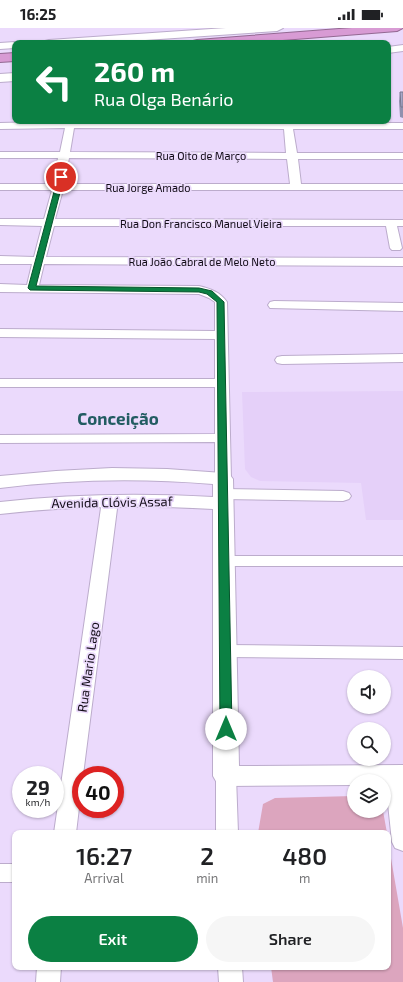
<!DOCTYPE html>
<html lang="en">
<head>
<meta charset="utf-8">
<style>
  :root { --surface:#fff; --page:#f6f6f6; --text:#202124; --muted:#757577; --accent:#0b8043 }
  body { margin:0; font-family:"Exo 2",sans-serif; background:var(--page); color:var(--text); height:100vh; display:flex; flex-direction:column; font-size:15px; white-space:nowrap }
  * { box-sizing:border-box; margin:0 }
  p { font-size:13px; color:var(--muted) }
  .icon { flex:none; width:22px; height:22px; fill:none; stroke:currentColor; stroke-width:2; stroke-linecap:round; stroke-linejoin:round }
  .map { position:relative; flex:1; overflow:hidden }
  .details { position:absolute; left:12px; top:802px; width:379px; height:140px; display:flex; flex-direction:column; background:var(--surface); border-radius:8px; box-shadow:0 1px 3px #0004 }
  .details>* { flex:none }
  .hud { position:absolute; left:12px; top:12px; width:379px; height:84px; border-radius:8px; box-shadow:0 1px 3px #0004; background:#0b8043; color:#fff; overflow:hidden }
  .tools { position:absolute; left:347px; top:642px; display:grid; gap:8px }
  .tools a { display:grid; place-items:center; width:44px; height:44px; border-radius:50%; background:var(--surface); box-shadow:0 1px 3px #0004; font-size:20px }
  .speed { position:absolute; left:12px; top:738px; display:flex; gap:8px; font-size:20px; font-weight:700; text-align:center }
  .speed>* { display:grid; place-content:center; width:52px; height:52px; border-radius:50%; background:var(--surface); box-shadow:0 1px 3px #0004; line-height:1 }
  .speed small { font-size:10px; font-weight:400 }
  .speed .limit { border:6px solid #d22; background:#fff; color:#111 }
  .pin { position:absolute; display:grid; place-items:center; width:34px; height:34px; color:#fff; margin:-17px; border:2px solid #fff; border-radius:50%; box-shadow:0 1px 4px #0007 }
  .me { position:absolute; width:44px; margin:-22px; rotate:0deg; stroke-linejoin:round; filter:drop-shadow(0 0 3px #0008) }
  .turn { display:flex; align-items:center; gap:14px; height:84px; padding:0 16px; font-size:18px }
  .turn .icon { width:52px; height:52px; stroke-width:2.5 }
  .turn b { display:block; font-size:28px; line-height:34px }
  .eta { display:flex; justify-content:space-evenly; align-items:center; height:68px; text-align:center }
  .eta b { font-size:24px; font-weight:600; line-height:28px }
  .primary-button { display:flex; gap:8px; margin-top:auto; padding:8px 16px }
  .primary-button a { flex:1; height:46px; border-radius:24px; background:var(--accent); color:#fff; font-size:16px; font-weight:600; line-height:46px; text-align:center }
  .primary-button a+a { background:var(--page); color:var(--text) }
  .status { display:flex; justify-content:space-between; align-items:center; height:28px; padding:0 20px; background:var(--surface); direction:ltr }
  .status svg { height:11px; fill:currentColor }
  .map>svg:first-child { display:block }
</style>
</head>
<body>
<div class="status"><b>16:25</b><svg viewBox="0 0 49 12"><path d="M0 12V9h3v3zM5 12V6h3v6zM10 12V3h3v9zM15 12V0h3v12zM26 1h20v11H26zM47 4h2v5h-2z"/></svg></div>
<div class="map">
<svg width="403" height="954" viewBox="0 0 403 954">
  <rect width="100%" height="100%" fill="#ebdafc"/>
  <path fill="#e5d0f9" d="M403,363V492H366L361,455L260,453L251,449L245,441L242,364Z"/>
  <path fill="#dca5be" d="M354,768V783H383L387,805H258L263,776L275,770Z
    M388,813L403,900V954H273L271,939H388Z"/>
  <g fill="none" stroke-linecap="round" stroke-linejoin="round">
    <g stroke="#bcaccc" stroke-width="2">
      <path id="minor" d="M42,94L403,95V101H293L297,125H403V131H298L301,156H403V162H63L55,191L403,192V198H397L402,220L400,222H392L390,220L386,198H54L46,229L403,230V238L44,236L39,257L199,258C211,261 220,264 227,274L231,451L229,454L223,456L217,454L215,451V414L0,415V407L215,406V359H0V351H215V311L0,309V301L215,303V274L209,270L199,266L0,264V256L27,257L32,236H0V228L34,229L42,198L0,197V191H44L52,162H0V156H53L58,130H0V124H60L65,100L0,101V95ZM74,100L284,101L286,125L70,124ZM69,130L287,131L290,156H64Z
        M274,273L403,275V283L270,280L268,277L270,274Z
        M403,326V334L282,336L277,335L275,332L277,329L282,328Z
        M223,461L343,463L349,465L351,468L349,471L343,473L223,471L217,469L215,466L217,463Z
        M110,468L116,470L118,473L83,747H81V763L76,805H54L102,473L104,470Z
        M224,528H403V538H224L218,537L216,533L218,529Z
        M225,617L403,619V631L225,629L218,627L216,623L218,619Z
        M395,739L403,743V823L395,820L392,814L385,747L388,742Z
        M226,740L233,743L236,748L238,805H216V748L219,743Z
        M0,836H15V854H0Z
        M37,939H61L60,954H36Z
        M218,939H242L243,954H219Z"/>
    </g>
    <g stroke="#bcaccc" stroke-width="2">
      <path id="tertiary" d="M112,440L167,441L223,445L230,447L233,451L239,738L403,737V757H384V753H354V757L226,758L217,755L213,748V481C142,477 71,478 0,486V474C71,466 142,465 213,469V456C142,450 71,451 0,460V448L56,443Z"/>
    </g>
    <g stroke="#bcaccc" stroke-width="2">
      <path id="secondary" d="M226,0H283L277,3L101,15H43L45,13L49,12Z
        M15,14L19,15H15V20L0,21V15Z
        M403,17V23L388,25V19Z
        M15,45V53L0,54V46Z"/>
    </g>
    <g stroke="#936992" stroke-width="2">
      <path id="motorway" d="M352,0H403L397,3L243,15H191L193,13L197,12Z
        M15,25V33L0,34V26Z"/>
    </g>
    <use href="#minor" fill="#fff" fill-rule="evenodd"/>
    <use href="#tertiary" fill="#fff" fill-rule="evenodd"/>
    <use href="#secondary" fill="#fff" fill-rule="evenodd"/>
    <use href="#motorway" fill="#d89bd4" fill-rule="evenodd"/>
  </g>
  <path fill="#9190ae" d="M400,64H403V90L400,89L399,73Z"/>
  <path fill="#a9a8ca" stroke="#76768d" d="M400,64H403V79H401Z"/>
  <path fill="#0b8043" stroke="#07532c" d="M61,147L64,149L36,258L199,260L212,263L224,274L232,701L230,704H222L220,701L217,274L207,266L199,264L30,262L28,260L58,149Z"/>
  <g text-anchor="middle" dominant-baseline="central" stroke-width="3.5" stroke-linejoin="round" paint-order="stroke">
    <g font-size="11" fill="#120c17" stroke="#ebdafc">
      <text x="201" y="127">Rua Oito de Março</text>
      <text x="148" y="159">Rua Jorge Amado</text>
      <text x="201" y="195">Rua Don Francisco Manuel Vieira</text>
      <text x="202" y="233">Rua João Cabral de Melo Neto</text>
    </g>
    <g font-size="13" fill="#120c17" stroke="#ebdafc">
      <text transform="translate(112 474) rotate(-1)">Avenida Clóvis Assaf</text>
      <text transform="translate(88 639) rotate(-82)">Rua Mario Lago</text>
    </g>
    <g font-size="17" font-weight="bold" fill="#225c62" stroke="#ebdafc">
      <text x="118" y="390">Conceição</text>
    </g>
  </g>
</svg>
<div class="tools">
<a><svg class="icon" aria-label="sound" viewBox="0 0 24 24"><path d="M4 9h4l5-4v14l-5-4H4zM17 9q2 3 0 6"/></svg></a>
<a><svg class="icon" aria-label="search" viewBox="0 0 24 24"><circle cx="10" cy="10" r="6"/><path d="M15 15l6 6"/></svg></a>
<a><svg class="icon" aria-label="layers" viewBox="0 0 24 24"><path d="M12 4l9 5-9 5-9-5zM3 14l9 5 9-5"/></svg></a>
</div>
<div class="speed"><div>29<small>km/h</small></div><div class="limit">40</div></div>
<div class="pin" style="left:61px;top:149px;background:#d93025"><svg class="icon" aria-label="arrive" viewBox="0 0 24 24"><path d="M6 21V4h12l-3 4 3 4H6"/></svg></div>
<svg class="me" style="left:226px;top:701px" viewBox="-20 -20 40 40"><circle r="19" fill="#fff"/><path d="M0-13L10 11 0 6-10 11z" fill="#0b8043"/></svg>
<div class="hud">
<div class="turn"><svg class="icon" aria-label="left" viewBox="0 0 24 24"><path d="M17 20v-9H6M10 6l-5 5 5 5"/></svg><div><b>260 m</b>Rua Olga Benário</div></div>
</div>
<section class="details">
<div class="eta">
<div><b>16:27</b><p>Arrival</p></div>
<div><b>2</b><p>min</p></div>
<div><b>480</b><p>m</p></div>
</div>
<div class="primary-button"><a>Exit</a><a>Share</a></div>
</section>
</div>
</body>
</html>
